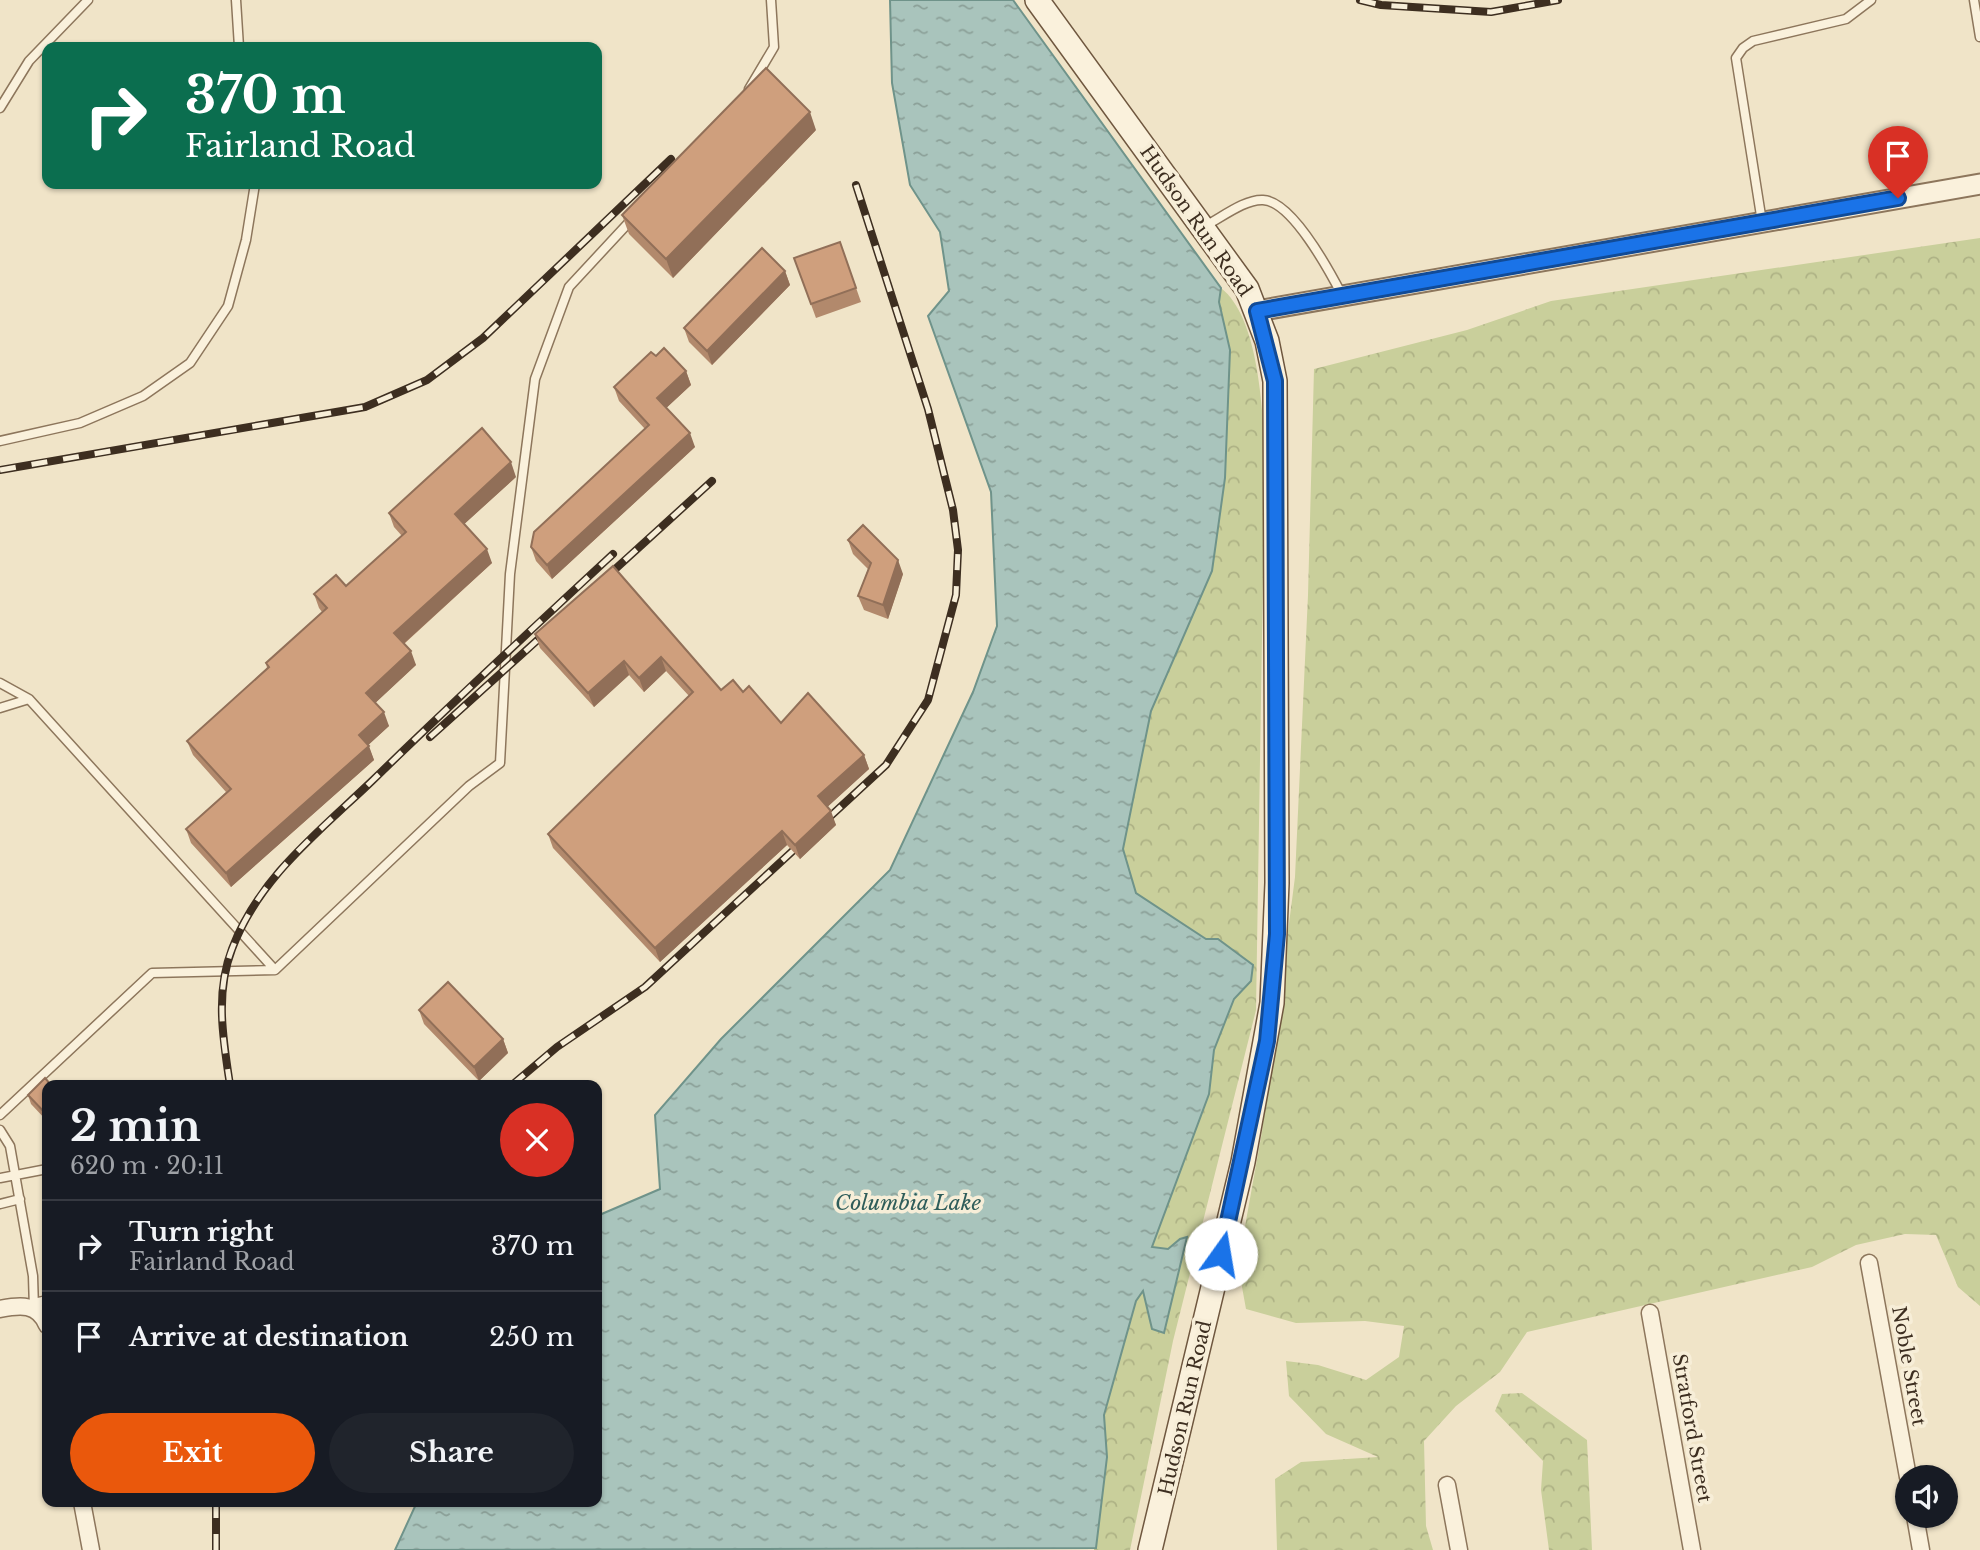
<!DOCTYPE html>
<html lang="en">
<head>
<meta charset="utf-8">
<style>
  :root { --surface:#171b24; --page:#20242c; --text:#f1f3f6; --muted:#9ea1a6; --line:#363941; --accent:#ea580c }
  body { margin:0; font-family:"Libre Baskerville",serif; background:var(--page); color:var(--text); height:100vh; display:flex; flex-direction:column; font-size:26px; white-space:nowrap }
  * { box-sizing:border-box; margin:0 }
  p { font-size:23px; color:var(--muted) }
  .icon { flex:none; width:38px; height:38px; fill:none; stroke:currentColor; stroke-width:2; stroke-linecap:round; stroke-linejoin:round }
  .map { position:relative; flex:1; overflow:hidden }
  .panel { position:absolute; left:42px; top:1080px; width:560px; height:427px; display:flex; flex-direction:column; background:var(--surface); border-radius:14px; box-shadow:0 2px 5px #0004 }
  .panel>* { flex:none }
  .banner { position:absolute; left:42px; top:42px; width:560px; height:147px; border-radius:14px; box-shadow:0 2px 5px #0004; background:#0b6e4f; color:#fff; overflow:hidden }
  .tools { position:absolute; left:1895px; top:1465px; display:grid; gap:14px }
  .tools a { display:grid; place-items:center; width:63px; height:63px; border-radius:50%; background:var(--surface); box-shadow:0 2px 5px #0004; font-size:35px }
  .pin { position:absolute; display:grid; place-items:center; width:60px; height:60px; color:#fff; margin:-72px -30px; border-radius:50% 50% 50% 0; rotate:-45deg; box-shadow:0 0 7px #0007 }
  .pin .icon { rotate:45deg }
  .me { position:absolute; width:77px; margin:-38px; rotate:13deg; stroke-linejoin:round; filter:drop-shadow(0 0 5px #0008) }
  .turn { display:flex; align-items:center; gap:24px; height:147px; padding:0 28px; font-size:32px }
  .turn .icon { width:91px; height:91px; stroke-width:2.5 }
  .turn b { display:block; font-size:49px; line-height:60px }
  .round { display:grid; place-items:center; flex:none; width:74px; height:74px; border-radius:37px; background:var(--page) }
  .head { display:flex; align-items:center; justify-content:space-between; height:119px; padding:0 28px }
  h1 { font-size:42px; font-weight:700; line-height:52px }
  .primary-button { display:flex; gap:14px; margin-top:auto; padding:14px 28px }
  .primary-button a { flex:1; height:80px; border-radius:42px; background:var(--accent); color:#fff; font-size:28px; font-weight:700; line-height:80px; text-align:center }
  .primary-button a+a { background:var(--page); color:var(--text) }
  ul { padding:0; list-style:none }
  li { display:flex; align-items:center; gap:21px; height:91px; padding:0 28px; border-top:2px solid var(--line) }
  li div { flex:1 }
  li b { display:block; font-size:26px }
  li em { font-style:normal }
  .map>svg:first-child { display:block }
</style>
</head>
<body>
<div class="map">
<svg width="1980" height="1550" viewBox="0 0 1980 1550">
  <defs>
    <pattern id="forest-crowns" width="20" height="18" patternUnits="userSpaceOnUse" patternTransform="scale(1.75)"><rect width="20" height="18" fill="#c9cf9b"/><path d="M2 6a3 3 0 1 1 6 0M12 15a3 3 0 1 1 6 0" fill="none" stroke="#aeb285"/></pattern>
    <pattern id="water-ripples" width="26" height="14" patternUnits="userSpaceOnUse" patternTransform="scale(1.75)"><rect width="26" height="14" fill="#a9c4bc"/><path d="M2 4q2-2 4 0t4 0M15 11q2-2 4 0t4 0" fill="none" stroke="#8ba098"/></pattern>
  </defs>
  <rect width="100%" height="100%" fill="#f0e4c8"/>
  <path fill="url(#forest-crowns)" d="M1980,238V1306L1958,1287L1936,1235L1905,1234L1856,1245L1812,1267L1527,1332L1500,1372L1456,1406L1424,1441L1426,1526L1433,1550H1277L1275,1479L1301,1462L1378,1457L1326,1434L1289,1396L1286,1361L1318,1365L1366,1380L1399,1357L1404,1326L1365,1321L1296,1323L1246,1309L1238,1265L1262,1132L1295,877L1308,595L1314,369L1467,330L1551,301Z
    M1221,288C1258,317 1262,404 1265,450L1256,1010L1173,1341L1130,1550H1094L1107,1457L1104,1415L1136,1301L1144,1291L1152,1329L1164,1333L1180,1239L1168,1249L1151,1248L1209,1094L1214,1050L1234,999L1251,981L1253,965L1218,939H1206L1136,893L1123,849L1151,711L1212,571L1225,478L1230,350L1219,302Z
    M1522,1393L1587,1440L1592,1550H1549L1541,1490L1543,1461L1495,1411L1502,1394Z"/>
  <path fill="url(#water-ripples)" stroke="#6f938a" stroke-width="2" d="M890,0H1013L1221,288L1219,302L1230,350L1225,478L1212,571L1151,711L1123,849L1136,893L1206,939H1218L1253,965L1251,981L1234,999L1214,1050L1209,1094L1152,1247L1168,1249L1180,1239L1187,1237L1164,1333L1152,1329L1143,1291L1136,1301L1104,1415L1107,1457L1096,1548L395,1550L417,1502H597V1216L660,1189L655,1115L721,1039L890,870L973,692L997,626L991,492L928,316L949,291L940,232L910,185L892,83Z"/>
  <g fill="none" stroke-linecap="round" stroke-linejoin="round">
    <g stroke="#8d765c" stroke-width="11">
      <path id="service" d="M236,0L239,47
        M1974,0L1980,37
        M749,89L774,47L771,0
        M0,108L29,61L88,0
        M1762,222L1736,58L1743,48L1753,41L1846,19L1871,0
        M1203,227C1220,219 1244,199 1263,200C1292,201 1330,272 1342,295
        M0,441L80,423L143,396L190,363L228,306L246,240L255,184
        M0,683L29,699L275,970
        M0,708L29,699
        M0,1115L152,973L275,970L469,786L500,763L510,574L535,379L569,287L633,218
        M0,1130L10,1146L33,1276L34,1309
        M0,1178L47,1169
        M0,1204L20,1199
        M34,1303L47,1300"/>
    </g>
    <g stroke="#8d765c" stroke-width="19">
      <path id="minor" d="M1869,1263L1908,1477
        M0,1309C20,1305 38,1303 47,1325
        M1650,1313L1692,1550
        M1447,1485L1459,1550
        M82,1502L91,1550
        M1915,1516L1921,1550"/>
    </g>
    <g stroke="#8d765c" stroke-width="23">
      <path id="tertiary" d="M1257,311L1980,184"/>
    </g>
    <g stroke="#6f573f" stroke-width="26">
      <path id="secondary" d="M1037,0L1247,289L1267,341L1275,381L1277,883L1272,1003L1243,1162L1150,1550"/>
    </g>
    <use href="#service" stroke="#faf1dc" stroke-width="8"/>
    <use href="#minor" stroke="#faf1dc" stroke-width="16"/>
    <use href="#tertiary" stroke="#faf1dc" stroke-width="19"/>
    <use href="#secondary" stroke="#faf1dc" stroke-width="23"/>
    <g stroke="#3d2e20" stroke-width="8">
      <path id="rail" d="M1360,0L1381,5L1491,12L1558,0
        M0,470L365,407L427,380L483,338L671,159
        M601,582L712,481
        M430,737L552,627
        M230,1085C223,1039 215,993 232,949C259,877 320,831 373,780C452,703 532,629 613,554
        M512,1085L557,1047L645,987L886,765L928,700L956,595L958,550L953,510L928,409L856,185
        M216,1502V1550"/>
    </g>
    <use href="#rail" stroke="#f7eed8" stroke-width="5" stroke-dasharray="16" stroke-linecap="butt"/>
  </g>
  <path fill="#b2896c" d="M816,130L673,278L629,234L622,215Z
    M840,242L861,302L816,318L794,258Z
    M785,271L790,285L712,365L689,342L684,328Z
    M656,356L686,371L691,385L666,408L695,447L552,579L536,561L531,547L645,429L619,401L614,387Z
    M516,477L464,524L492,563L404,644L416,665L375,703L389,726L368,745L374,760L231,887L191,843L186,829L226,792L193,755L187,741L267,668L266,663L322,612L319,608L314,594L346,586L402,536L394,527L389,513Z
    M848,540L903,574L888,619L864,610L858,596L868,569L853,554Z
    M613,566L721,690L743,692L781,723L864,755L869,769L827,807L836,825L800,859L787,845L660,962L553,848L548,834L689,696L666,671L644,692L629,675L594,707L540,648L535,634Z
    M419,1010L503,1039L508,1053L479,1081L424,1024Z
    M47,1085V1121L31,1104L28,1095Z"/>
  <path fill="#916f58" d="M810,112L816,130L673,278L666,259Z
    M785,271L790,285L712,365L707,351Z
    M686,371L691,385L662,412L657,398Z
    M690,433L695,447L552,579L547,565Z
    M511,462L516,477L460,528L455,514Z
    M487,549L492,563L400,647L394,633Z
    M898,560L903,574L888,619L883,605Z
    M411,651L416,665L371,707L366,693Z
    M661,657L666,671L644,692L639,678Z
    M624,661L629,675L594,707L588,693Z
    M384,712L389,726L364,749L359,735Z
    M369,746L374,760L231,887L226,873Z
    M864,755L869,769L823,811L818,796Z
    M831,811L836,825L800,859L795,845Z
    M782,831L787,845L660,962L655,948Z
    M503,1039L508,1053L479,1081L474,1067Z"/>
  <path fill="#cf9f7d" stroke="#916f58" stroke-width="2" d="M766,68L810,112L666,259L622,215Z
    M840,242L856,288L811,304L794,258Z
    M762,248L785,271L707,351L684,328Z
    M664,348L686,371L657,398L690,433L547,565L531,547L534,532L649,425L614,387L651,352L656,356Z
    M482,428L511,462L455,514L487,549L394,633L411,651L366,693L384,712L359,735L369,746L226,873L186,829L231,789L187,741L269,667L266,663L327,608L314,594L336,575L346,586L406,532L389,513Z
    M863,525L898,560L883,605L858,596L871,563L848,540Z
    M613,566L721,690L733,680L743,692L749,686L781,723L808,693L864,755L818,796L831,811L795,845L782,831L655,948L548,834L693,692L661,657L639,678L624,661L588,693L535,634Z
    M448,982L503,1039L474,1067L419,1010Z
    M45,1078L51,1085H47V1115L28,1095Z"/>
  <g fill="none" stroke-linecap="round" stroke-linejoin="round">
    <g stroke="#114b97" stroke-width="18">
      <path id="route" d="M1221,1254L1267,1041L1277,934L1275,381L1257,311L1898,198"/>
    </g>
    <use href="#route" stroke="#1a73e8" stroke-width="12"/>
  </g>
  <g text-anchor="middle" dominant-baseline="central" stroke-width="7" stroke-linejoin="round" paint-order="stroke">
    <g font-size="19" fill="#3d2e20" stroke="#f7eed8">
      <text transform="translate(1196 221) rotate(55)">Hudson Run Road</text>
      <text transform="translate(1909 1366) rotate(80)">Noble Street</text>
      <text transform="translate(1185 1408) rotate(-77)">Hudson Run Road</text>
      <text transform="translate(1692 1428) rotate(80)">Stratford Street</text>
    </g>
    <g font-size="21" font-style="italic" fill="#2f5d5a" stroke="#f7eed8">
      <text x="908" y="1203">Columbia Lake</text>
    </g>
  </g>
</svg>
<div class="tools">
<a><svg class="icon" aria-label="sound" viewBox="0 0 24 24"><path d="M4 9h4l5-4v14l-5-4H4zM17 9q2 3 0 6"/></svg></a>
</div>
<div class="pin" style="left:1898px;top:198px;background:#d93025"><svg class="icon" aria-label="arrive" viewBox="0 0 24 24"><path d="M6 21V4h12l-3 4 3 4H6"/></svg></div>
<svg class="me" style="left:1221px;top:1254px" viewBox="-20 -20 40 40"><circle r="19" fill="#fff"/><path d="M0-13L10 11 0 6-10 11z" fill="#1a73e8"/></svg>
<div class="banner">
<div class="turn"><svg class="icon" aria-label="right" viewBox="0 0 24 24"><path d="M7 20v-9h11M14 6l5 5-5 5"/></svg><div><b>370 m</b>Fairland Road</div></div>
</div>
<section class="panel">
<div class="head"><div><h1>2 min</h1><p>620 m · 20:11</p></div><a class="round" style="background:#d93025;color:#fff"><svg class="icon" aria-label="close" viewBox="0 0 24 24"><path d="M6 6l12 12M18 6L6 18"/></svg></a></div>
<ul>
<li><svg class="icon" aria-label="right" viewBox="0 0 24 24"><path d="M7 20v-9h11M14 6l5 5-5 5"/></svg><div><b>Turn right</b><p>Fairland Road</p></div><em>370 m</em></li>
<li><svg class="icon" aria-label="arrive" viewBox="0 0 24 24"><path d="M6 21V4h12l-3 4 3 4H6"/></svg><div><b>Arrive at destination</b></div><em>250 m</em></li>
</ul>
<div class="primary-button"><a>Exit</a><a>Share</a></div>
</section>
</div>
</body>
</html>
